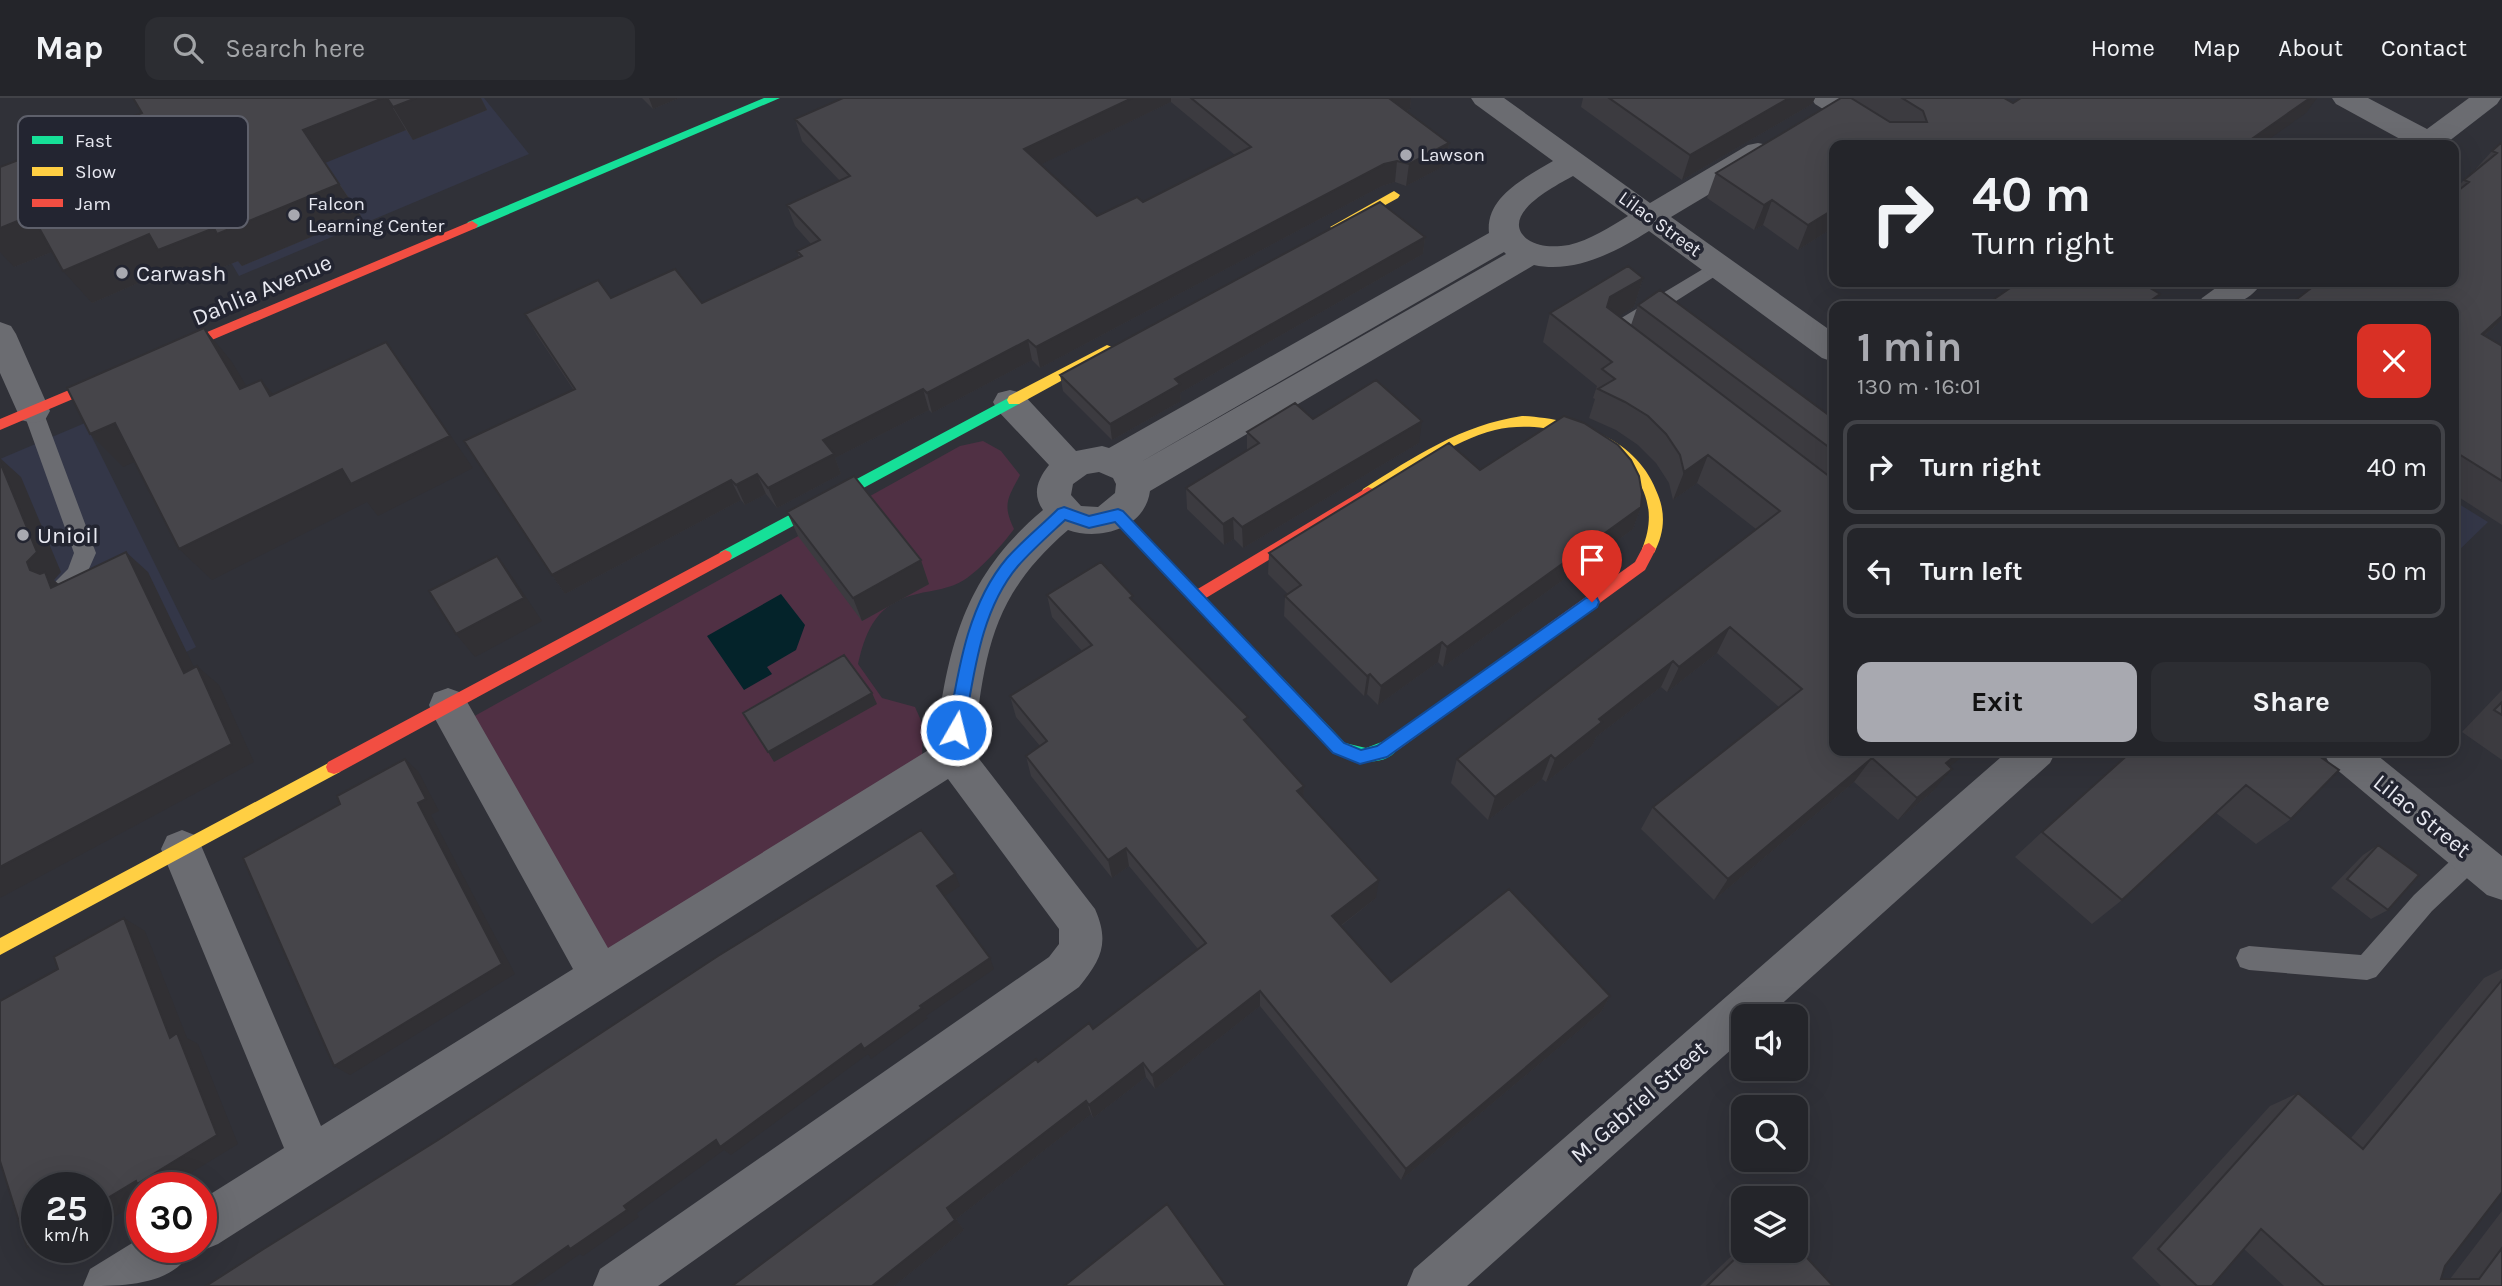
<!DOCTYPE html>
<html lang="en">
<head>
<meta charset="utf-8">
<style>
  :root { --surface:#24252a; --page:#2c2d32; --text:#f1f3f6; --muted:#a3a5a8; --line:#414247; --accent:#a8a9b0 }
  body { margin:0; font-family:Karla,sans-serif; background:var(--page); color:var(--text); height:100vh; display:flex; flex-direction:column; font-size:26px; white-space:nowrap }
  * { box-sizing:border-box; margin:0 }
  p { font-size:23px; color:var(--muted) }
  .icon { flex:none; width:38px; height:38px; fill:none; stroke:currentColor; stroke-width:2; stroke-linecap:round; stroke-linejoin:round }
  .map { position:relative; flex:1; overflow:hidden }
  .panel { position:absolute; left:1829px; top:203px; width:630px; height:455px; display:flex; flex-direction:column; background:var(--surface); border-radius:14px; box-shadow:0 7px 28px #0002,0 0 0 2px var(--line) }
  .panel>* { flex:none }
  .banner { position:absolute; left:1829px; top:42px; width:630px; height:147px; border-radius:14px; box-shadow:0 7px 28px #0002,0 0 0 2px var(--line); background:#24252a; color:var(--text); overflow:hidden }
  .tools { position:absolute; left:1731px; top:906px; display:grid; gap:14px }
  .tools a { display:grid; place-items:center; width:77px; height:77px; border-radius:14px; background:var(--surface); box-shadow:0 7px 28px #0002,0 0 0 2px var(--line); font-size:35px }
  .speed { position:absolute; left:21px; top:1074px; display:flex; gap:14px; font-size:35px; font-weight:700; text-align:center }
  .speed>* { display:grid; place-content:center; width:91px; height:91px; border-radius:50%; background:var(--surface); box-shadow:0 7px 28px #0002,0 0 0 2px var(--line); line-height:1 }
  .speed small { font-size:18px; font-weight:400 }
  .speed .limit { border:10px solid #d22; background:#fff; color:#111 }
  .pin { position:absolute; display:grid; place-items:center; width:60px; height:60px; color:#fff; margin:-72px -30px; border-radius:50% 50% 50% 0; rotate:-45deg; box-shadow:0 0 7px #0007 }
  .pin .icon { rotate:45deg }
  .me { position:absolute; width:77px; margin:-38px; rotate:8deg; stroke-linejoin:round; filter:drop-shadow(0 0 5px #0008) }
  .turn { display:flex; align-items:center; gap:24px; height:147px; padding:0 28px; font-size:32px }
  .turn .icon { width:91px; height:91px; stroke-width:2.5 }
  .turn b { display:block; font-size:49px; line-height:60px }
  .round { display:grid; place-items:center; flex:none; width:74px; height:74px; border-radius:14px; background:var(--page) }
  .headline { display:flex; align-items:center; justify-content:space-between; height:119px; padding:0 28px }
  h1 { font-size:42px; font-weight:700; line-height:52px; color:var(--accent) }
  .primary-button { display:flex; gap:14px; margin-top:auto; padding:14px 28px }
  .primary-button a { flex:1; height:80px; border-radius:14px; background:var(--accent); color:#111; font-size:28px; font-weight:700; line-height:80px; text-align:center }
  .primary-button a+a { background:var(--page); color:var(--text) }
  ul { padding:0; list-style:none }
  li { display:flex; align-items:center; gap:21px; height:94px; margin:0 14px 10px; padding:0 14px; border:4px solid var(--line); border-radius:14px }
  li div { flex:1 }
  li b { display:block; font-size:26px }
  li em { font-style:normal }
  header { display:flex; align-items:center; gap:42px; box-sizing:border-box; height:98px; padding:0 35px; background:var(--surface); border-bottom:2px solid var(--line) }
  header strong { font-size:33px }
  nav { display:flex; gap:38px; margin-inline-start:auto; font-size:24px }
  .search { width:490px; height:63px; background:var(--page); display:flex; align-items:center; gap:18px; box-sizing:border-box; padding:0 24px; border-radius:14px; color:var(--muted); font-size:26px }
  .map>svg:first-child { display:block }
</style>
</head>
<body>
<header>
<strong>Map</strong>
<div class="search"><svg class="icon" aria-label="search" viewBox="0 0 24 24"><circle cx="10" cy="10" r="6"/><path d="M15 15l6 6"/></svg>Search here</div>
<nav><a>Home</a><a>Map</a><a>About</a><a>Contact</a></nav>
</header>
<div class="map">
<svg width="2502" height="1188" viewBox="0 0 2502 1188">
  <rect width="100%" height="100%" fill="#303138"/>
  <path fill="#343748" d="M135,0H484L529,56L239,178Z
    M85,325L196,549L0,648V361Z
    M2454,403L2488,424L2454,457Z"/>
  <path fill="#503044" d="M983,343L1001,353L1020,377C1008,400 1002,406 1014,431C1003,446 980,472 964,482C950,491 933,492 917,496C878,505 866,530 858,566L882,600L915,609L923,627L922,661L604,854L471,620L960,348Z"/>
  <path fill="#04232a" d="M781,496L805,527L796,552L767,569L772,576L744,592L707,538Z"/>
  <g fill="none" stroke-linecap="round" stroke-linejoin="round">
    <path fill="#6b6c71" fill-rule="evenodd" d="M1718,162L1725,164L1727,168L1725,172L1624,236L1628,241L1625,246L1618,248L1603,241L1600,236L1603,231Z
      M33,306L40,308L43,313L96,455L84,482L65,494L57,491L54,485L68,471L74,455L23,313L26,308Z
      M2472,748L2481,751L2484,759L2481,767L2432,813L2376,879L2367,882L2249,872L2240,869L2236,860L2240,851L2249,848L2361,857L2414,797L2463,751Z"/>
    <path fill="#6b6c71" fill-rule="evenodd" d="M1471,0H1504L1650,105L1748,47L1758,45L1768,47L1773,54L1768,61L1671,119L1834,235V264L1822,260L1649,133C1616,154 1574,176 1534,167L1150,393C1145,431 1099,443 1068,432C990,499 985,556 973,653L1095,811C1110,845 1101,862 1079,889L658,1188H593L600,1171L1049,859L1059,846V831L948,681L218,1146L201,1153L194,1150H201V1102L284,1050L161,751L167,738L182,732L197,738L321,1028L573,871L434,619L429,607L434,595L448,590L462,595L608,850L935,648C948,549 963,479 1043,412C1032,396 1037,382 1049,367L998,313L993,304L998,295L1010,292L1022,295L1076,353L1102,348L1109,350L1489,135C1485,99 1526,79 1553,63L1475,6ZM1573,78L1628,118C1610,129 1590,142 1569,147C1555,149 1540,150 1527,141C1498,117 1555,88 1573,78ZM1504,154L1506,156L1139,365ZM1099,374L1113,380L1116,386L1115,395L1098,409L1081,408L1071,397L1073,386L1087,376Z
      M1811,0H1845L1910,40L1915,47H1880L1815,6Z
      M2332,0H2368L2427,31L2469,0H2501L2497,6L2444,47H2411L2336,6Z
      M2224,184H2262C2247,209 2224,208 2197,208L2202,200Z
      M0,224L11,228L16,236L50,313L45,322L33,325L21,322L0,275Z
      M2008,653H2056L2050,665L1767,919H1743V941L1467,1188H1407L1414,1171Z
      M2323,653H2372L2502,758V802L2487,797L2329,665Z
      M142,1139V1150H193C174,1188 125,1188 83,1188L90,1171Z"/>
    <path fill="#16e098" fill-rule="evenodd" d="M764,0H780L476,130L472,131L466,127L468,124Z
      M1014,297L1021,302L1019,306L730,462H720L718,458L720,454Z
      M1118,411L1123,413L1345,645L1366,650L1392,640L1398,642L1400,647C1388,672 1353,663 1333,655L1113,421L1111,417L1113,413Z"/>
    <path fill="#ffcf43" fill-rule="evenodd" d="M1394,93L1400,97L1398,100L1340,132L1336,133L1330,129Z
      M1107,247L1112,249V255L1019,306H1009L1007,302L1009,298Z
      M1522,318C1577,321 1638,340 1658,397C1666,417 1664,436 1654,455H1644L1642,451C1678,365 1564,315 1495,332C1451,343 1411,375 1373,399L1368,401L1361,395L1363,391C1414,359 1461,327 1522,318Z
      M334,662L340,664L342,669L340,674L0,857V840Z"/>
    <path fill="#f24e42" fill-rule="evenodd" d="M472,123L478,127L476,130L0,332V321Z
      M1368,389L1373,391L1375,395L1373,399L1201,503H1191L1188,499L1191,495Z
      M1649,445L1656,451L1645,472L1398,652L1392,654L1386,652L1384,647L1386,642L1635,464L1644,447Z
      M725,452L730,454L732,458L730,462L340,674L334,676L328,674L326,669L328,664Z"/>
  </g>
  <path fill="#3c3b40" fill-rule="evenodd" d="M133,0H481L487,12L413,42L406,32L325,64L361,118L242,168L238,163L184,185L173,170L92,205L52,154L14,169L142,15Z
    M642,0H679L653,11Z
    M843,0H1411L1410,11L1407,13L1449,45L1446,67L1406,88L1395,84L1382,88L1040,270L1032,262L932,315L929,312L835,360L841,376L777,410L766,396L745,407L741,402L565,496L552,477L573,291L537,237L525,216L611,200L702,205L799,159L797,153L811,146L795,128L787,107L840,83L802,43L795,21ZM1171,4L1235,57L1143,104L1097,118L1041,66Z
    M1583,0H1815L1812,6L1682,82L1581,9Z
    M1841,0H2004L2013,5L2306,15L1834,47V129L1798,152L1763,127L1754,132L1707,100L1716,75Z
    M2502,44V222L2484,238L2502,248V427L2454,396V93L2464,82L2473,74L2492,53Z
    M1425,139L1423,156L1180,295L1181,303L1112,342L1063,293L1060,277Z
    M1643,180L1634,209L1619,218L1631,227L1638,207L1834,321V653L1950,669L1932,694L1898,722L1854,684L1714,802L1641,731L1653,709L1779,609L1717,555L1667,594L1661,589L1596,639L1592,648L1546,684L1542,681L1488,722L1451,685L1457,661L1756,431L1697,385L1673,402L1669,385L1656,365L1638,347L1616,332L1589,320L1595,301L1593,300L1597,288L1543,244L1550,215Z
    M2002,184H2154L2148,188L2160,196L2151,208H1984L2011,190Z
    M1313,321L1419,345L1243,450L1234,441L1224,447L1187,411L1186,390L1247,353V334Z
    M1480,372L1641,409L1633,431L1443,569L1438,564L1378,607L1367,596L1364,598L1284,518L1285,498L1288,496L1268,476L1269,455Z
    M787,414L929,486L862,523L798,438Z
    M1047,497L1133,504L1304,688L1303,700L1376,800L1341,828L1391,884L1610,898L1601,914L1401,1082L1260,908L1155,991L1146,979L1093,1020L1091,1016L956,1121L964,1132L894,1188H732L1038,964L1093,931L1198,851L1129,768L1112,780L1031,678L1026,658L1040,648L1016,619L1010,598L1082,553L1052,519Z
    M2502,592V662L2462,634Z
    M2312,653L2291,721L2256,746L2216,715L2122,802L2092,826L2015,759L2042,734Z
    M2378,747L2388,812L2371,821L2331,790L2363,757Z
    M2502,871V1094L2445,1168L2441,1181H2450L2502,1113V1188H2284L2244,1151L2212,1188H2161L2132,1160L2270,1008L2298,995L2351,1040L2484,880Z
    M1743,1147V1153L1833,1188H1700Z"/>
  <path fill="#313034" d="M383,0H387L406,32L325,65L303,32Z
    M416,0H481L487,12L413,42L393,9Z
    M649,0H679L653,11Z
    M1132,0H1171V4L1027,73L1024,51Z
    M1391,0H1411L1410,11L1388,23L1390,1Z
    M1789,0H1815L1812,6L1682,82L1690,57Z
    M2310,0H2317L2306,15L2261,47H2243Z
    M1449,45L1446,67L1406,88L1409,66Z
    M1397,63L1395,84L1382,88L1040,270L1036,249L1384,66Z
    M339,86L361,118L242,168L238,163L184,185L173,170L92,205L63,173L149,136L214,130Z
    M1772,102L1763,127L1754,132L1764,107Z
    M1834,111V129L1798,152L1808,127Z
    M32,117L62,150L14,169L0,154V130Z
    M1425,139L1423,156L1180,295L1181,303L1112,342L1110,326L1175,281Z
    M1643,180L1634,209L1602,229L1598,238L1610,199Z
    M2139,184H2154L2122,207Z
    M2160,196L2151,208H2143Z
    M2502,218V222L2455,263L2482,236Z
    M204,230L232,264L268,324L240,291Z
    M1028,242L1032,262L932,315L927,295Z
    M386,244L473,370L378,418L367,404L212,482L179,451Z
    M261,282L289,315L270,298Z
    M923,291L929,312L835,360L841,376L777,410L768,390L823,342Z
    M1422,323L1419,345L1243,450L1242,429Z
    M115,325L148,358L123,369L90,336Z
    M1708,357L1697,385L1673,402L1684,374Z
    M0,360L21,379L61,474L54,482L69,495L76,510L30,472L27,464L0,364Z
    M757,376L766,396L745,407L736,387Z
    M731,382L741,402L565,496L552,477Z
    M1641,409L1633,431L1443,569L1447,549Z
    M1233,420L1234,441L1224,447L1223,426Z
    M126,454L148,474L206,594L184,575Z
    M497,458L514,481L542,523L475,559L456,536Z
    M921,462L929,486L862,523L853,500Z
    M1730,529L1717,555L1667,594L1679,569Z
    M1442,544L1438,564L1378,607L1381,588Z
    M1673,563L1661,589L1596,639L1592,648L1546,684L1555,661L1599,621Z
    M197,568L219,587L254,664L0,800V769Z
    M1370,576L1367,596L1364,598L1367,578Z
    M872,595L877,606L774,664L768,654Z
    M1961,653H1969L1926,688L1946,665Z
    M1551,657L1542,681L1488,722L1495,699Z
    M1872,660L1854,684L1714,802L1728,781Z
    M405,661L418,673L439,713L431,717L515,876L350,977L334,968Z
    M1952,671L1932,694L1898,722L1917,700Z
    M1304,688L1303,708L1297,693Z
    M1126,750L1129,768L1112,780L1108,762Z
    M955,776L960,788L942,800L937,788Z
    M1379,782L1376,800L1330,836L1332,818Z
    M124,820L145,833L187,940L198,946L238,1046L166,1090H142V1102L96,1130V1107L170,940Z
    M990,860L994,871L926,918L928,920L871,961L868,956L731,1057L724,1052L637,1115L639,1119L583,1158L580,1156L534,1188H511L716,1042L861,946L920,908Z
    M1260,893V908L1155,991L1152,977Z
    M1610,898L1601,914L1401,1082L1406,1071Z
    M1143,965L1146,979L1093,1020L1089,1007Z
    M1086,1003L1091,1016L956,1121L964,1132L894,1188H872L947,1110Z
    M37,1143V1150H63L53,1156L27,1149Z"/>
  <path fill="#46454a" stroke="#313034" stroke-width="2" d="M133,0H383L303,32L339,86L217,136L214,130L158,152L149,136L63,173L32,117L0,130V69L142,15Z
    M387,0H416L393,9Z
    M843,0H1132L1024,51L1097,118L1137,99L1143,104L1251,49L1191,0H1391L1390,1L1449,45L1409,66L1397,63L1384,66L1036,249L1028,242L927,295L923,291L823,342L834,356L768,390L757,376L736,387L731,382L552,477L464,343L575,291L525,216L598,182L611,200L675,171L702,205L802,158L797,153L820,142L787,107L850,78L795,21Z
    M1609,0H1789L1690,57Z
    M1841,0H1851L1890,24H1927L1923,13L1902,0H2004L2013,5L2021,0H2310L2243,47H1834V111L1808,127L1772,102L1764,107L1716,75Z
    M2502,44V218L2482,236L2502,248V383L2454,353V208H2288L2319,184H2454V96L2469,84L2464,82L2497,55L2492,53Z
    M1380,104L1425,139L1175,281L1180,286L1110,326L1060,277Z
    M1628,168L1643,180L1610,199L1607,209L1834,382V653H1961L1946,665L1952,671L1917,700L1872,660L1728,781L1653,709L1802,591L1730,529L1679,569L1673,563L1599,621L1602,624L1555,661L1551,657L1495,699L1457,661L1780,413L1708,357L1684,374L1680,357L1666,336L1648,318L1625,304L1598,291L1615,281L1602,271L1612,264L1550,215Z
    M2019,184H2140L2160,196L2143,208H1984Z
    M1660,192L1834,321V353L1638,207Z
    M204,230L240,291L261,282L270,298L386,244L450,338L351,386L342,371L179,451L115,325L90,336L67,290Z
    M1376,282L1422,323L1242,429L1233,420L1223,426L1186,390L1259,345L1247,334L1295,305L1313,321Z
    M1564,318L1584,325L1618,347L1631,362L1639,378L1642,396L1641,409L1447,549L1442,544L1381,588L1370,576L1367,578L1285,498L1301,487L1269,455L1449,345L1480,372Z
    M0,364L37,454L27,464L30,472L40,476L45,474L51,490L126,454L184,575L197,568L232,646L0,769Z
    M854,378L921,462L853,500L787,414Z
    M497,458L524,500L456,536L429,493Z
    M1101,464L1133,498L1130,500L1248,619L1244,622L1304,688L1297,693L1379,782L1332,818L1391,884L1509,791L1610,898L1406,1071L1260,893L1152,977L1143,965L1089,1007L1086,1003L947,1110L955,1122L872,1188H732L1036,961L1038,964L1089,925L1093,931L1206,845L1126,750L1108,762L1026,658L1047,643L1010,598L1092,547L1047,497Z
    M844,557L872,595L768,654L743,615Z
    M2502,604V617L2494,612Z
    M2132,653H2312L2339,672L2291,721L2246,687L2122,802L2042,734Z
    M405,661L426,701L418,705L502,866L334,968L243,760L340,706L337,698Z
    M921,732L955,776L937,788L990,860L920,908L922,910L864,951L861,946L720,1049L716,1042L624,1108L627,1112L570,1151L568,1148L511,1188H206L262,1152L438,1042L718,858Z
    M2378,747L2419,777L2388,812L2347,781Z
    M124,820L170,940L177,935L217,1037L137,1086L136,1083L96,1107V1090H37V1143L27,1149L0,1063V903L58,871L54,859Z
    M2502,882V1094L2445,1168L2441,1181H2479L2502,1150V1188H2324L2261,1131L2212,1188H2197L2158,1151L2298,995L2363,1051Z
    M1167,1106L1226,1188H1064Z
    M1796,1148L1833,1188H1707L1743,1153H1796Z"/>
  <path fill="#1a73e8" stroke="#114b97" stroke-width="2" d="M1064,409L1089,418L1118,411L1123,413L1344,645L1361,652L1377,648L1586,500H1597L1599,504L1597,509L1387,659L1360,666L1333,655L1115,424L1089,430L1065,422C1049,437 1032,452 1018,468C980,513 974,577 964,632L962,637H950L948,632C958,574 967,507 1007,460C1023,442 1042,427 1058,411Z"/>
  <g fill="#a8a9b0" stroke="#232531" stroke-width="2.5">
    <circle cx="1406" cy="57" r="7"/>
    <circle cx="294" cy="117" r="7"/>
    <circle cx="122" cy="175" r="7"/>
    <circle cx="23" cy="437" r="7"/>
  </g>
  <g text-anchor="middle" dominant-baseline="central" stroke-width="7" stroke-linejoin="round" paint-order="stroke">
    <g font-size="19" fill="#e8e9f1" stroke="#232531" text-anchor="start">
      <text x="1420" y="57">Lawson</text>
      <text x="308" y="106">Falcon<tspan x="308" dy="22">Learning Center</tspan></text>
    </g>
    <g font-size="19" fill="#e8e9f1" stroke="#232531">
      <text transform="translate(1660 126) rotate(36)">Lilac Street</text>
    </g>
    <g font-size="23" fill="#e8e9f1" stroke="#232531" text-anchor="start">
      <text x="136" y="175">Carwash</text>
      <text x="37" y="437">Unioil</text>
    </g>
    <g font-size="23" fill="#e8e9f1" stroke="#232531">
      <text transform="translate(262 192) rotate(-23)">Dahlia Avenue</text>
      <text transform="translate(2422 718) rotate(39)">Lilac Street</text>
      <text transform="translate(1639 1004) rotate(-41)">M. Gabriel Street</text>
    </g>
  </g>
  <rect x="18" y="18" width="230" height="112" rx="10" fill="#232531" stroke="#5e606b" stroke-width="2"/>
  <rect x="32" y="38" width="31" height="8" fill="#16e098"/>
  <rect x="32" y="69" width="31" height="9" fill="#ffcf43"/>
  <rect x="32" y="101" width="31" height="8" fill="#f24e42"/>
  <g font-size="19" fill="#e8e9f1">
    <text x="75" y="49">Fast</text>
    <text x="75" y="80">Slow</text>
    <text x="75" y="112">Jam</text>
  </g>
</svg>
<div class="tools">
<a><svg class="icon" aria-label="sound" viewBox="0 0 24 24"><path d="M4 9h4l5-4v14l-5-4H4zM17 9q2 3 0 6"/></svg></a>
<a><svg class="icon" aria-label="search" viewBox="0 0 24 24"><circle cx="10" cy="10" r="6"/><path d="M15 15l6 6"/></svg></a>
<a><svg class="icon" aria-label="layers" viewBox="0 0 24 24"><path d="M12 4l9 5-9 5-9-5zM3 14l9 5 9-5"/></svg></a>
</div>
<div class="speed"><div>25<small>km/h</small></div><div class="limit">30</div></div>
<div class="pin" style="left:1592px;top:504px;background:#d93025"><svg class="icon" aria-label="arrive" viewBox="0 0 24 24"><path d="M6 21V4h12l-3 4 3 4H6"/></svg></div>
<svg class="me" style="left:956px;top:632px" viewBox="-20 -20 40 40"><circle r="17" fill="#1a73e8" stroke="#fff" stroke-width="3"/><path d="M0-11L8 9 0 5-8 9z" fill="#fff"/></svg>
<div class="banner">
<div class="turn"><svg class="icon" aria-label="right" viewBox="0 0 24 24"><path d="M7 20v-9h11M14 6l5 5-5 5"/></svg><div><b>40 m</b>Turn right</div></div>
</div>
<section class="panel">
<div class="headline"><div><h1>1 min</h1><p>130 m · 16:01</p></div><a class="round" style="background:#d93025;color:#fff"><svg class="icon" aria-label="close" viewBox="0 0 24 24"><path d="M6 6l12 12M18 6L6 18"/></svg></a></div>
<ul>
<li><svg class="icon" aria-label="right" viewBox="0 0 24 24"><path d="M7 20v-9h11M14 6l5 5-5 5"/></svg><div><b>Turn right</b></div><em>40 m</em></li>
<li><svg class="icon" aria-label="left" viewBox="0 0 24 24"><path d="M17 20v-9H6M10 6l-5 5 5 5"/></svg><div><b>Turn left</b></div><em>50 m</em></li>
</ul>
<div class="primary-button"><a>Exit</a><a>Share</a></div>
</section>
</div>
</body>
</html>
